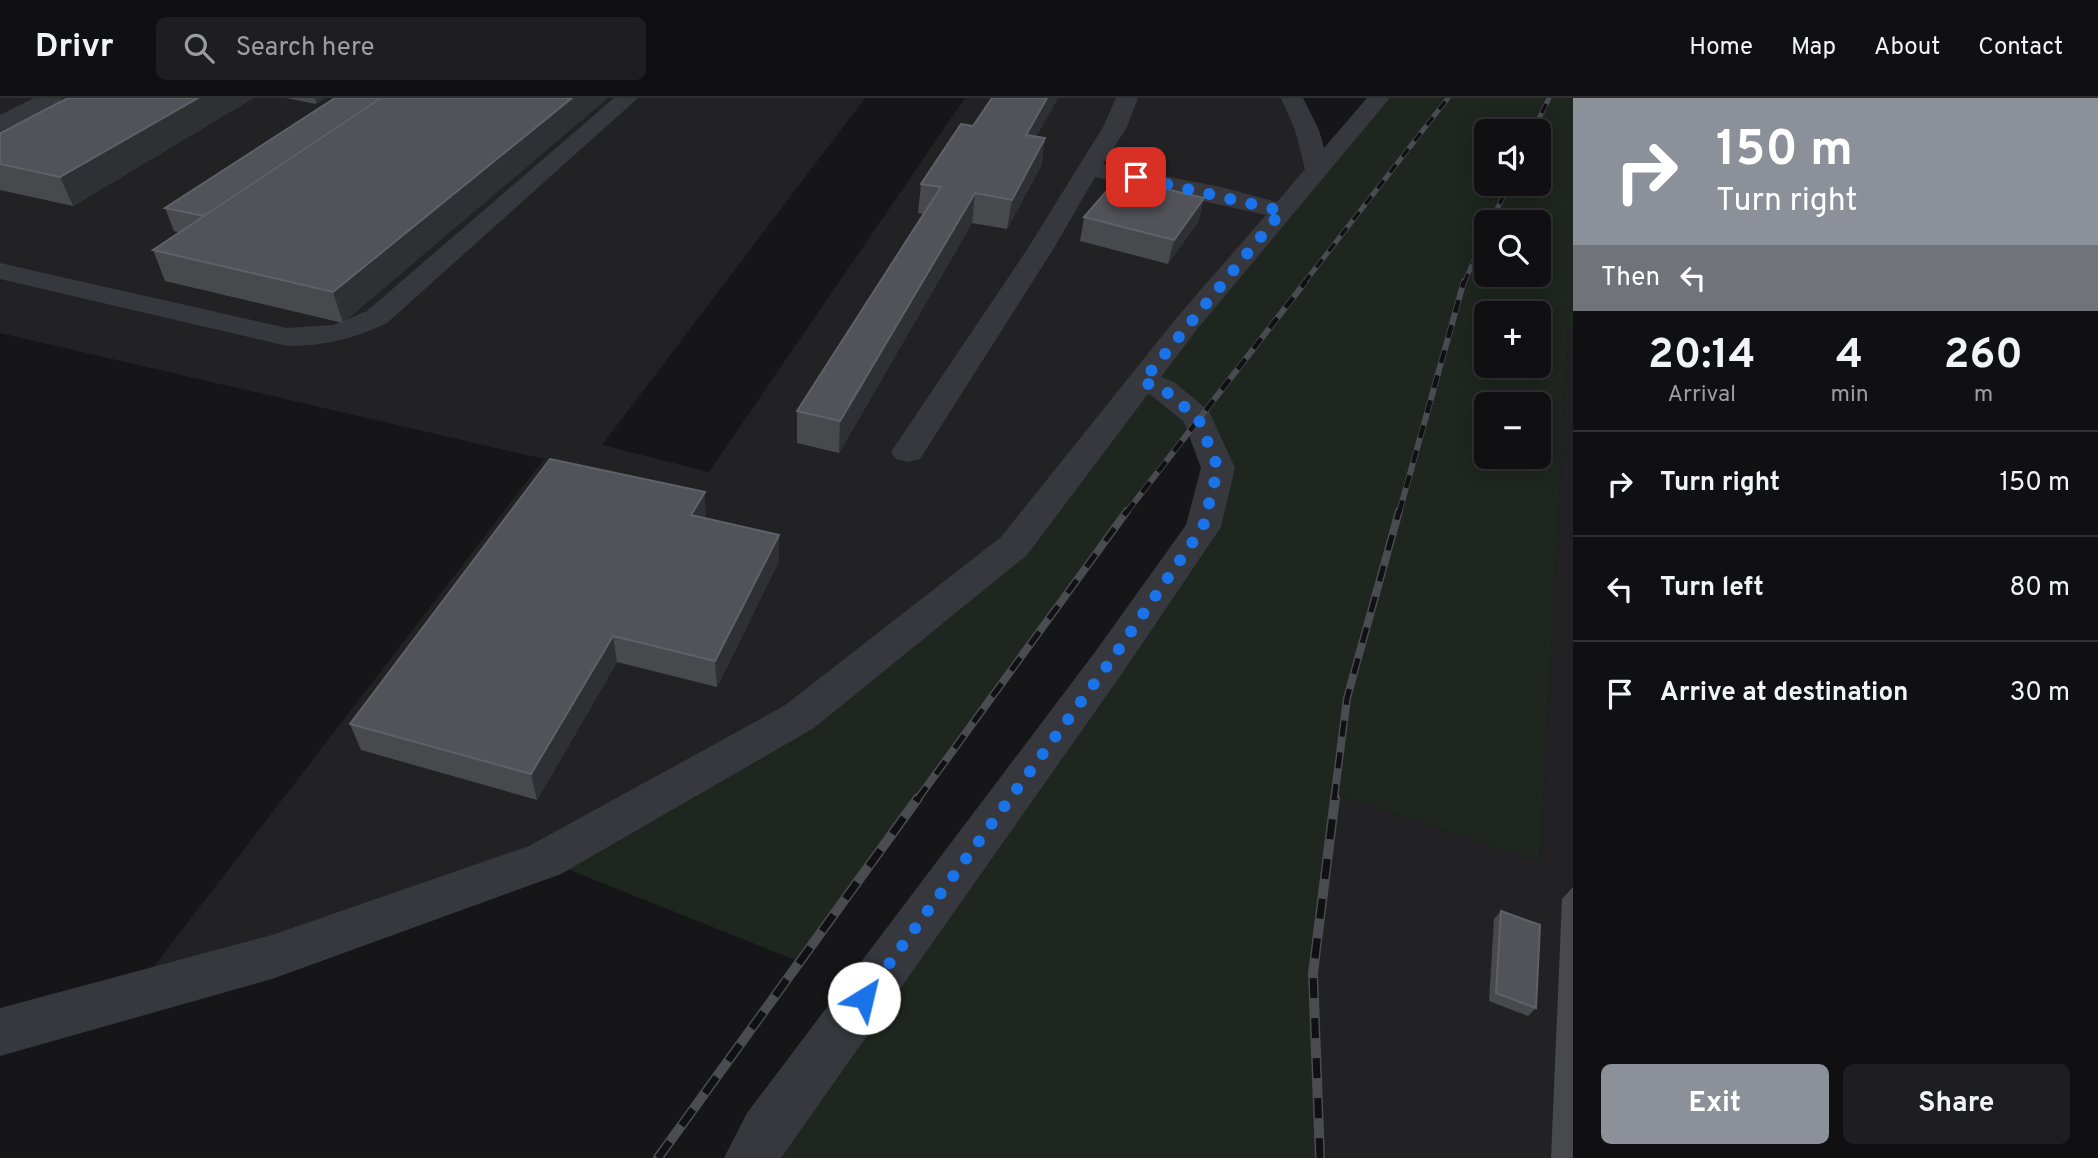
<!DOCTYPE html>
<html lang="en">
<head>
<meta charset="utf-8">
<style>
  :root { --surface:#101012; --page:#1e1e20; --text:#f1f3f6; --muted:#9c9d9f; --line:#303032; --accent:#8c9099 }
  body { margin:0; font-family:Overpass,sans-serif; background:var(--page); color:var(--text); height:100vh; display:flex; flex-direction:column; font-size:26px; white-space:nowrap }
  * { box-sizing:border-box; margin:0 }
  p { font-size:23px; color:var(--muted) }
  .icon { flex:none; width:38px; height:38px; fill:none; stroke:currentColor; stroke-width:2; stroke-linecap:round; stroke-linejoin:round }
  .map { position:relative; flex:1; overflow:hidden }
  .side { display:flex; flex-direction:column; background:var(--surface); width:525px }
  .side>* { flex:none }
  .top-card { background:#8c9099; color:#fff; overflow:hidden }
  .tools { position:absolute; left:1474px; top:21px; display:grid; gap:14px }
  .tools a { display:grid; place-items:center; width:77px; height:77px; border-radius:10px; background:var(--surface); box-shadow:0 4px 18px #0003,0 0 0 2px var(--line); font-size:35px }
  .pin { position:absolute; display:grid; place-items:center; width:60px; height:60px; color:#fff; margin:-30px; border-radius:14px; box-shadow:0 4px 10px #0006 }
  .me { position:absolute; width:77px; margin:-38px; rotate:36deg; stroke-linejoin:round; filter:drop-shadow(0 0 5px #0008) }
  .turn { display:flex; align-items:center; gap:24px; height:147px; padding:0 28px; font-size:32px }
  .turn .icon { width:91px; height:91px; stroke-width:2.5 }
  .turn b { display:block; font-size:49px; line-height:60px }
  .then { display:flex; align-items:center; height:66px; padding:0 28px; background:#0003; gap:14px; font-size:26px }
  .eta { display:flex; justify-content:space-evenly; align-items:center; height:119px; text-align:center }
  .eta b { font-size:42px; font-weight:700; line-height:49px }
  .cta { display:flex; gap:14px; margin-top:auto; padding:14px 28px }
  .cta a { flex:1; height:80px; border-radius:10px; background:var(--accent); color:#fff; font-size:28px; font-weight:700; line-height:80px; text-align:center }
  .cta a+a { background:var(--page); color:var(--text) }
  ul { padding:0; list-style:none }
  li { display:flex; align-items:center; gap:21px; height:105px; padding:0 28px; border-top:2px solid var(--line) }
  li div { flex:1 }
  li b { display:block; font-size:26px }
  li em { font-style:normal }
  header { display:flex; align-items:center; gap:42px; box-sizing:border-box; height:98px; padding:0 35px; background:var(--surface); border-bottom:2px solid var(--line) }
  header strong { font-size:33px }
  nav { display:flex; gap:38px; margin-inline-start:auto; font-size:24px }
  .search { width:490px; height:63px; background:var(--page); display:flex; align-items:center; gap:18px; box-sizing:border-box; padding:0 24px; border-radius:10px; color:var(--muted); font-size:26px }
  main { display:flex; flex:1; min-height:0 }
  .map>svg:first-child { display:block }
</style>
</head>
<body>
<header>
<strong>Drivr</strong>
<div class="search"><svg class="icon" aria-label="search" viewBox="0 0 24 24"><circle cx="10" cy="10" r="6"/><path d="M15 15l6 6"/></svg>Search here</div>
<nav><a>Home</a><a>Map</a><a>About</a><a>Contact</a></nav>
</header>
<main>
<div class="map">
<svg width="1573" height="1060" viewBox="0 0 1573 1060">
  <rect width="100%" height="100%" fill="#161618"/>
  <path fill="#222225" d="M0,0H865L602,347L709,374L965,0H1292L1317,70L1014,448L799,619L545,762L132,897L544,361L0,235Z
    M1568,228L1573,229V1060H1320L1313,875L1335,696L1540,764Z"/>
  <path fill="#1e261f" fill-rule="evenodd" d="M1379,0H1573V229H1568L1540,764L1335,696L1313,875L1320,1060H751L1109,564L1218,370L1198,321L1110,435L800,864L545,762L799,619L1014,448ZM1486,33H1538V86H1486ZM1486,124H1538V177H1486ZM1486,215H1538V268H1486ZM1486,306H1538V359H1486Z"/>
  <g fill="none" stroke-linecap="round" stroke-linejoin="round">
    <path fill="#37383d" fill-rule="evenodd" d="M34,0H62L59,5L0,33V17Z
      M614,0H638L387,225C355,241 323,248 287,248L0,181V165L287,230L333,227L367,213Z
      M1116,0H1138L1127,29L1103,66L1221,89L1277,104L1305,71L1295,32L1281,0H1303L1319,32L1324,50L1367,0H1390L1198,230L1161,279L1174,284L1209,313L1235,370L1221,429L1123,574L781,1060H724L747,1015L1095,554L1186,427L1201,370L1184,324L1152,298L1148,296L1027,457L814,630L561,776L272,881L0,958V910L272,837L529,748L784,608L1001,439L1178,218L1266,117L1095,79L1054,150L920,361L908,364L896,361L891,354L1028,150L1103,29Z"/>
    <g stroke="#4a4c52" stroke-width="5">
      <path id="rail-far3" d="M1533,33L1549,0
        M1491,124L1509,86
        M1304,185L1448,0
        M1464,185L1486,136"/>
    </g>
    <g stroke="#4a4c52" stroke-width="6">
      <path id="rail-far2" d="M1126,415L1306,183
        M1399,415L1464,183"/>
    </g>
    <g stroke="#4a4c52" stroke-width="8">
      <path id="rail-far1" d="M917,702L1127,413
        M1334,702L1347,600L1399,413"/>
    </g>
    <g stroke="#4a4c52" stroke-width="10">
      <path id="rail" d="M658,1060L918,700
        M1320,1060L1313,875L1335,700"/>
    </g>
    <use href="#rail-far3" stroke="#111113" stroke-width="3.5" stroke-dasharray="10" stroke-linecap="butt"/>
    <use href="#rail-far2" stroke="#111113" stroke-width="4.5" stroke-dasharray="13" stroke-linecap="butt"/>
    <use href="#rail-far1" stroke="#111113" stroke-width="5" stroke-dasharray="16" stroke-linecap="butt"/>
    <use href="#rail" stroke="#111113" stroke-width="7" stroke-dasharray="20" stroke-linecap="butt"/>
  </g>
  <path fill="#47494d" d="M68,0H253L73,108L0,92V35Z
    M286,0H325L316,6Z
    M335,0L343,225L165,183L153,152L180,135L174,133L165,110Z
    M1037,39L1045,40L1041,68L1007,131L972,125L839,355L797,345V313L924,116L918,115L921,86Z
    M1204,100L1198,124L1168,166L1080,143L1084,119Z
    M706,420L779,437V463L717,589L617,564L537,702L361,652L350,626Z
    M1573,789V1060H1551L1562,801Z
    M1501,813L1536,910L1528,918L1489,903L1494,821Z"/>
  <path fill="#2f3033" d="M198,0H253L73,108L60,79Z
    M315,0H325L316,6Z
    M572,0H608L343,225L333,194Z
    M1047,0H1058L1022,65L1026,37Z
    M1045,40L1041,68L1007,131L1012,102Z
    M975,95L972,125L839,355L840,323Z
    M1204,100L1198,124L1168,166L1174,142Z
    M705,394L706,420L693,443L691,417Z
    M779,437V463L717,589L715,563Z
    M613,538L617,564L537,702L531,676Z"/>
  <path fill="#525359" stroke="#5f6168" stroke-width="2" d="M68,0H198L60,79L0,66V35Z
    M335,0H381L204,118L165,110Z
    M381,0H572L333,194L153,152Z
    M992,0H1047L1026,37L1045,40L1012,102L975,95L840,323L797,313L941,89L921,86L961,26L973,28Z
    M1118,80L1204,100L1174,142L1084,119Z
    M550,361L705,394L691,417L779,437L715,563L613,538L531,676L350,626Z
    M1501,813L1540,827L1536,910L1496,895Z"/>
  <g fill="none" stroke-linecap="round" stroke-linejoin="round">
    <path stroke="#1a73e8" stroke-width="12" stroke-dasharray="0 21.6" d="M864,900L1110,564L1203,429L1218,370L1198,320L1163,291L1142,284L1282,113L1136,79"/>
  </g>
</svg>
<div class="tools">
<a><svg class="icon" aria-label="sound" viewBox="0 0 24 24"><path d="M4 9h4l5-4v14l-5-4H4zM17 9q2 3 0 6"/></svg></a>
<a><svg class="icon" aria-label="search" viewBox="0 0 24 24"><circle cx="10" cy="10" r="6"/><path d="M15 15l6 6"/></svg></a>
<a>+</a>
<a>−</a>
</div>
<div class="pin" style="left:1136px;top:79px;background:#d93025"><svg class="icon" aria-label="arrive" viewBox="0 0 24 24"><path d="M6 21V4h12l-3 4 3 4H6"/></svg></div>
<svg class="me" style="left:864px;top:900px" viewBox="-20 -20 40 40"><circle r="19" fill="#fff"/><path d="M0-13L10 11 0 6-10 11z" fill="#1a73e8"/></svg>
</div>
<section class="side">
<div class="top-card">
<div class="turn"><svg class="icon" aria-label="right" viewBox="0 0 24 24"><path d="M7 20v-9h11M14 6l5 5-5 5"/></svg><div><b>150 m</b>Turn right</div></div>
<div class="then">Then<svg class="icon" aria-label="left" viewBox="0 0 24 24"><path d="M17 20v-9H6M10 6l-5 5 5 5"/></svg></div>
</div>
<div class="eta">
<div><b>20:14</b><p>Arrival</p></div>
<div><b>4</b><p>min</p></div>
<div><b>260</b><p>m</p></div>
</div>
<ul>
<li><svg class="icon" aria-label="right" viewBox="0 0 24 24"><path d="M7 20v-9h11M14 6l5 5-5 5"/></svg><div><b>Turn right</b></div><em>150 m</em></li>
<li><svg class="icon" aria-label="left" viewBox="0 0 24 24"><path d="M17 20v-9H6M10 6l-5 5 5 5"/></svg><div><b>Turn left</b></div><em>80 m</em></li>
<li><svg class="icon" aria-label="arrive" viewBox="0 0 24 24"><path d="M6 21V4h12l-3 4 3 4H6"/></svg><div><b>Arrive at destination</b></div><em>30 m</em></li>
</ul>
<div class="cta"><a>Exit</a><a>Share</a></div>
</section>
</main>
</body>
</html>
